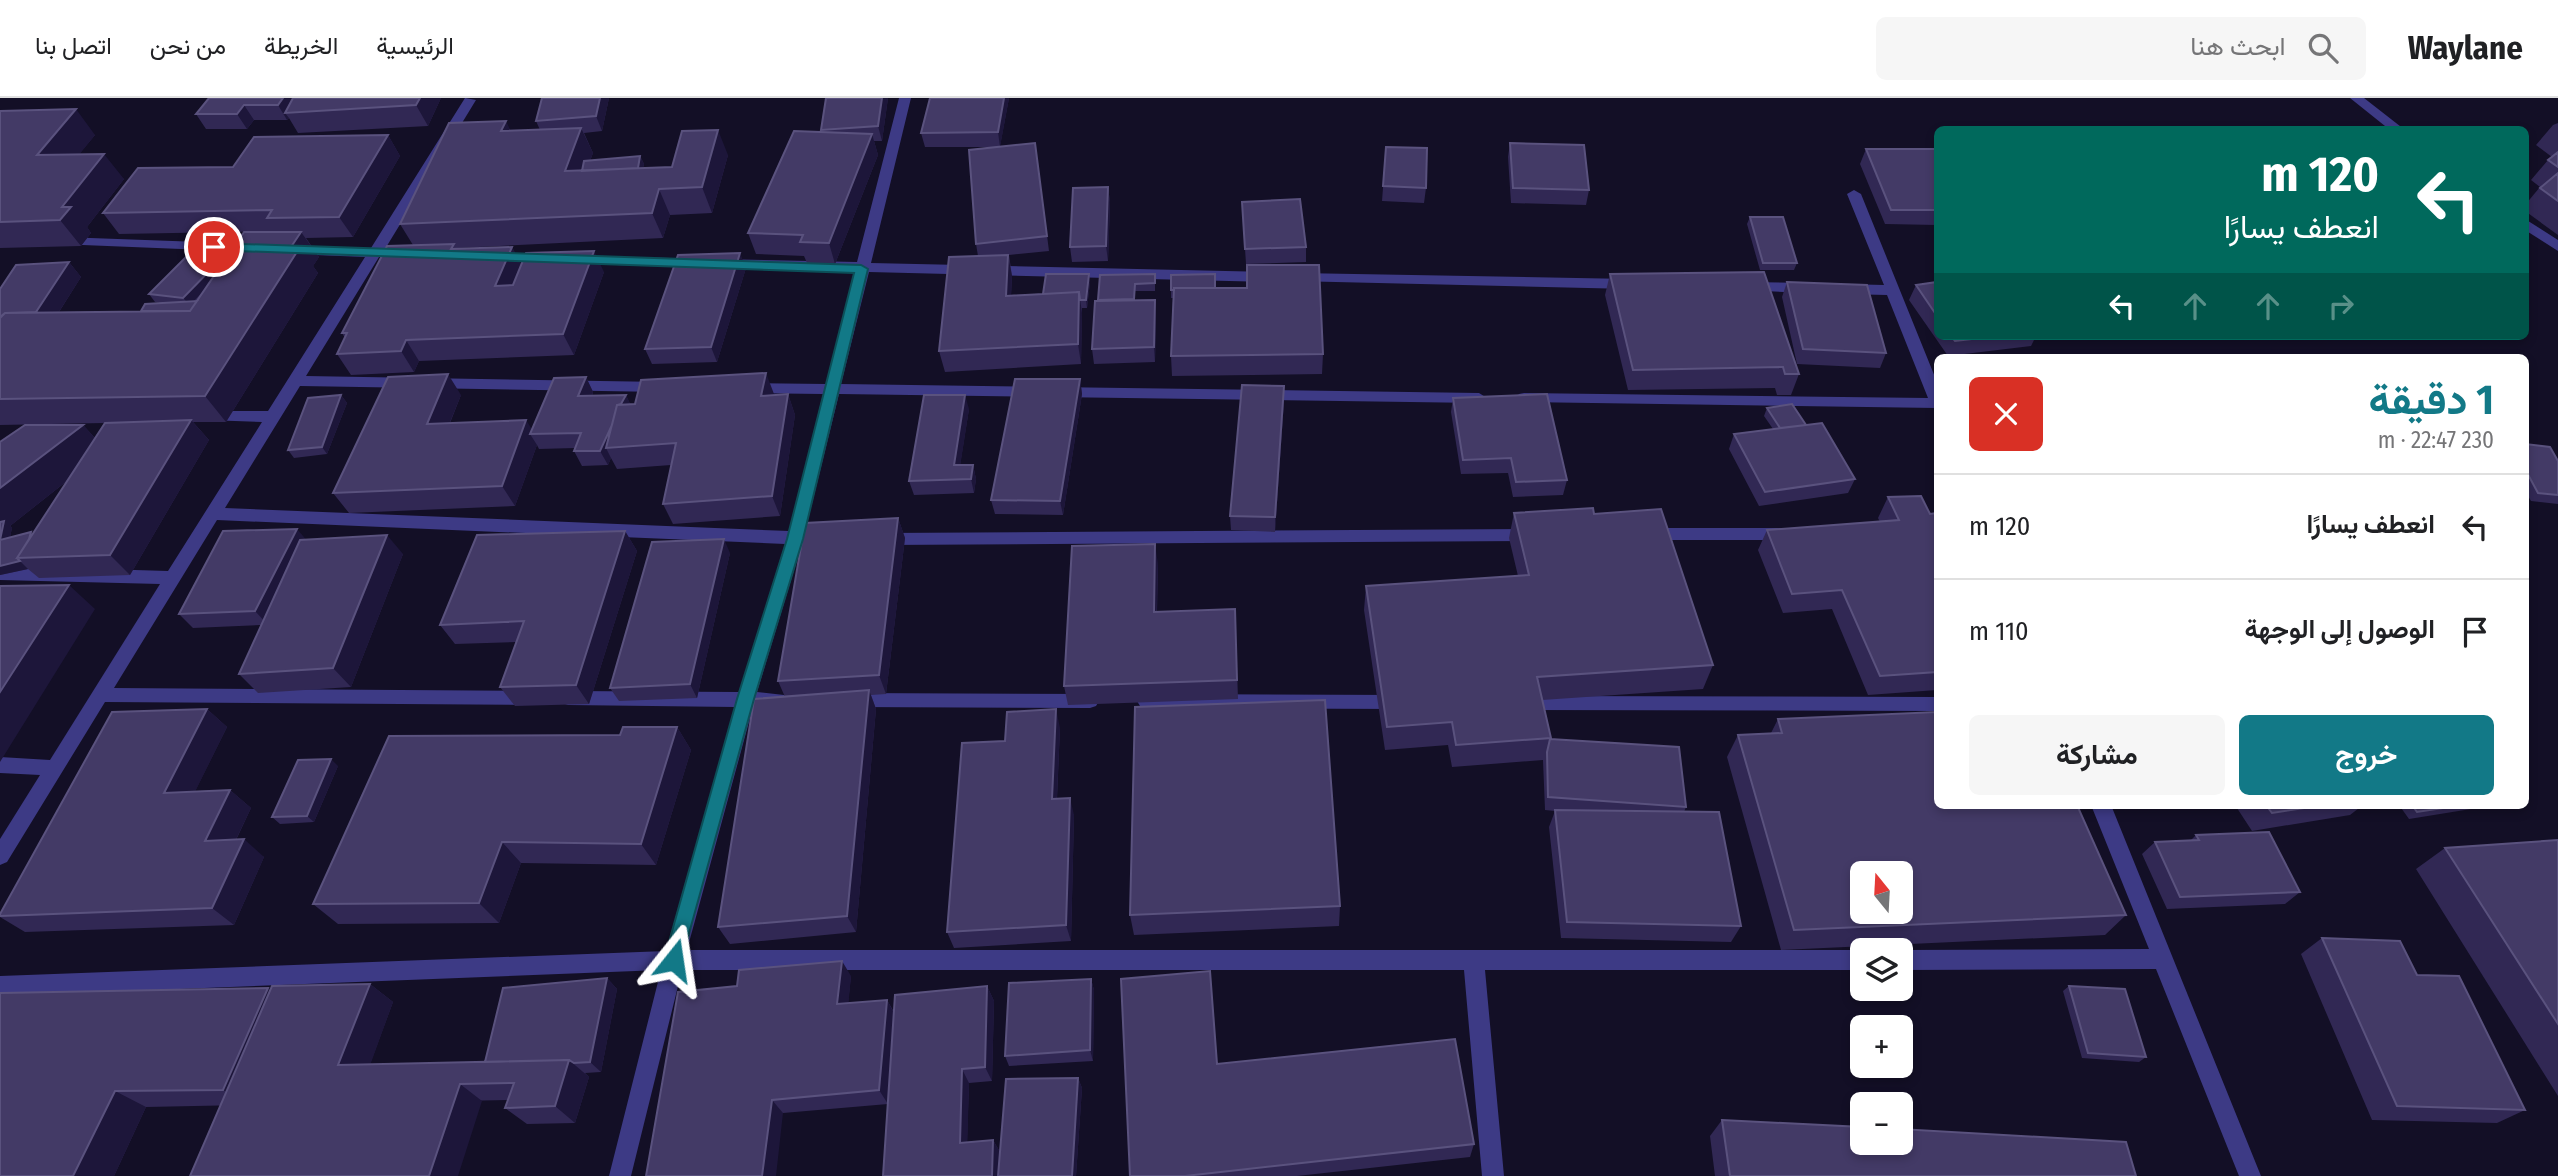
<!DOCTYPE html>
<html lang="ar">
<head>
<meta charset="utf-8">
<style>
  :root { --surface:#fff; --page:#f6f6f6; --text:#202124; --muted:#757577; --line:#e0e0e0; --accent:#127987 }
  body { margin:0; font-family:"Fira Sans Condensed",Vazirmatn,sans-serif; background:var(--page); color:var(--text); direction:rtl; height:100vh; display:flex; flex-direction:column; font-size:26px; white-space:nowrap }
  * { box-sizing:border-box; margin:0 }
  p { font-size:23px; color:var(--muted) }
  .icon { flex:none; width:38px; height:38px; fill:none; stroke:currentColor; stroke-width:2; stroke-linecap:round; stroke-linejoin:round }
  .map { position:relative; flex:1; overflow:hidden; direction:ltr }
  .drawer { position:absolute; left:1934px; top:256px; width:595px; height:455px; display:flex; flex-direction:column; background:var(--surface); border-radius:10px; box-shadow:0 4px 10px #0003; direction:rtl }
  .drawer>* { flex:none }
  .hud { position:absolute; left:1934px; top:28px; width:595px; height:214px; border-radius:10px; box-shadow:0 4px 10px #0003; direction:rtl; background:#00695c; color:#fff; overflow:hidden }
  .needle { width:46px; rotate:342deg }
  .tools { position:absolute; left:1850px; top:763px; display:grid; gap:14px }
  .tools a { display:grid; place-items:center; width:63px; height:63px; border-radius:10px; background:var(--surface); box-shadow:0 4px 10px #0003; font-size:35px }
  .pin { position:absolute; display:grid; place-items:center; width:60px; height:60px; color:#fff; margin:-30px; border:4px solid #fff; border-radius:50%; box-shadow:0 2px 7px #0007 }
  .me { position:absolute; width:77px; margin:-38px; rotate:15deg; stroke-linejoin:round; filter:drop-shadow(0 0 5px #0008) }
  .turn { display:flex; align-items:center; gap:24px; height:147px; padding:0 35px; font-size:32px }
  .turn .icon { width:91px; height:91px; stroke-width:2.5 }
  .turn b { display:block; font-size:49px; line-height:60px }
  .lanes { display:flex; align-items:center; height:66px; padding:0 35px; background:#0003; justify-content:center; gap:35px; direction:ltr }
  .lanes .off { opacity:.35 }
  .round { display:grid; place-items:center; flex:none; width:74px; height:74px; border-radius:10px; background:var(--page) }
  .head { display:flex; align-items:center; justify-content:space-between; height:119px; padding:0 35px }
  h1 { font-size:42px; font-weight:700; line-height:52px; color:var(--accent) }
  .action { display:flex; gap:14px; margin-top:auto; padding:14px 35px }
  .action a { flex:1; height:80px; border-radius:10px; background:var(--accent); color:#fff; font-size:28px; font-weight:700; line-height:80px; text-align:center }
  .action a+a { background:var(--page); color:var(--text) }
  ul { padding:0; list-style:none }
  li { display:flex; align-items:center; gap:21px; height:105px; padding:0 35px; border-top:2px solid var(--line) }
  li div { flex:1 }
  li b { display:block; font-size:26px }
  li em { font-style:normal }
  header { display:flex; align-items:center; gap:42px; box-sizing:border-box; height:98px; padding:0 35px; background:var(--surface); border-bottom:2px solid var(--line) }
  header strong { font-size:33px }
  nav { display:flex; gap:38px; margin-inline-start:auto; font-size:24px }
  .search { width:490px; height:63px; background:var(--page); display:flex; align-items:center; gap:18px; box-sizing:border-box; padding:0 24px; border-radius:10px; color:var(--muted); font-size:26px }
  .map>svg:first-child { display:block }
</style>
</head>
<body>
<header>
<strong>Waylane</strong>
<div class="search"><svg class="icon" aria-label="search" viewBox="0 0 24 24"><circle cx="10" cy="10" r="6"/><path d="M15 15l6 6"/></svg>ابحث هنا</div>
<nav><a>الرئيسية</a><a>الخريطة</a><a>من نحن</a><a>اتصل بنا</a></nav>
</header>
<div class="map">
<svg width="2558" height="1078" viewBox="0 0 2558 1078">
  <rect width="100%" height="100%" fill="#130f26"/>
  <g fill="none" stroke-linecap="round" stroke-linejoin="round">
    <path fill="#3d3a85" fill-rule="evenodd" d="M465,0L476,2L385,151L406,152L413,156L406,160L379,159L306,278L663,284L671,289L663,294L300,288L225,410L789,433L823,296L751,295L743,290L751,285L826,286L855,173L577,166L570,162L577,158L857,164L899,0H911L871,165L1270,174L1277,179L1270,184L869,174L841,286L1479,295L1487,300L1479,305L839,296L805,434L824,435L832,441L824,447L802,446L757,594L784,597L787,602L784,607L753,609L687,852H1862V872H1485L1504,1078H1482L1464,872H682L631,1078H609L661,872L0,898V878L666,853L735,609L568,607L562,605L559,600L562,595L568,593L739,594L785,446L217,422L114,590L533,593L539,595L542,600L539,605L533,607L105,604L7,764L0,767V741L40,677L0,675V659L50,662L160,486L0,482V468L168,473L262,324L206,322L201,321L198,317L201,313H268L365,159L290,156L283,152L290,148L371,150Z
      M2350,0H2364L2405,32H2390Z
      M1854,92L1861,96L1937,284V310L1519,304L1516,300L1519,296L1524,295L1928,300L1887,197L1844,196L1837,191L1844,186L1884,187L1847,96Z
      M2525,121L2558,142V153L2525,132Z
      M63,139L255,146L262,150L255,154L58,146L56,143Z
      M1298,175L1630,181L1637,186L1630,191L1293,183V177Z
      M1746,184L1809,185L1816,190L1809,195L1741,192L1739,189Z
      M1646,430H1786L1794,436L1786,442H1646L1638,436Z
      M1531,431L1539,437L1531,443L883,447L875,441L883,435Z
      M852,595L1090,596L1096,598L1099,603L1096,608L1090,610L852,609L846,607L843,602L846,597Z
      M1146,596L1401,597L1407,599L1410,604L1407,609L1401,611L1146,610L1140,608L1137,603L1140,598Z
      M1520,598L1937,599V613L1520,612L1514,610L1511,605L1514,600Z
      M2091,707H2111L2261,1078H2239L2156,871L1900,872V852L2149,851Z"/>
  </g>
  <path fill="#312854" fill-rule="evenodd" d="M209,0H441L428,28L298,35L289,20L287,22H254L247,31H206L196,16Z
    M542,0H609L602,33L584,35L593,55L590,63L640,58L644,66L643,70L672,69L728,57L712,115L670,117L663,140L457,150V151L512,149L521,167L604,174L574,257L419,263L414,274L351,277L337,256L345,240L342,235L413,147L400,126L511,33L540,32L536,23Z
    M888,0L882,43H874L878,57L835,166L807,165L804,158L756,156L748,135L821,34V32Z
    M1009,0L1000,48L1037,59L1049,153L1009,157L1012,178L1011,197L1043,196L1090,184L1087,210H1082L1081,266L945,274L939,253L978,158L976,146L995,49H925L921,35Z
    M0,13L95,37L79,56L124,81L87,129L91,135L81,148L0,150Z
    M2558,25V137L2525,113V107L2540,89L2531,82L2548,62L2552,59L2536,47L2553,27Z
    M388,37L400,58L353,139L306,140L319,159L313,168L318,175L226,324H193L209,342L130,477L39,480L28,471L0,477V344L83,327L95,340L104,325L0,327V191L69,164L81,179L59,214L141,213L162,205L155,204L149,196L223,164L276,134V133L119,136L103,115L233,69ZM67,383L33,436L10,439L12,430L10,428Z
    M1510,45L1589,92L1586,107L1511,105L1508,59Z
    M1386,49L1426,90L1424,105L1382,103Z
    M1866,51L1937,56V127L1885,126L1860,66Z
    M1108,89L1110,104L1108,163L1072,164L1070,149Z
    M1242,104L1306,149V164L1246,166Z
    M1750,119L1797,165L1794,172H1760L1747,126Z
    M746,170L717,264L652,266L645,251Z
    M1155,176V193H1135V202L1156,217L1155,264L1094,266L1092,251L1099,203L1100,177Z
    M1610,176L1799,276L1791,297H1777L1775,290L1628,292L1605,197Z
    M1787,184L1886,255L1880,270L1797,266L1782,199Z
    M1937,184V238H2036L2031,248L1948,258L1909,202L1916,187Z
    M1216,190L1323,256L1322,276L1172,278L1171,258L1173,200H1171V192Z
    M586,279L593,294L592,298L626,297L630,306L774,296L773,298L788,296L795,317L780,418L673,426L663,406L671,367L617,371L611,360L608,367L582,368L574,353L575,350L539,351L537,347L515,408L349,415L333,395L461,297L450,325L532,332Z
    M1080,281L1082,296L1063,417L995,416L991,402Z
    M341,297L347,305L327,356L294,360L288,352Z
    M1453,300L1567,382L1563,397L1513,399L1508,375L1461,376L1451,314Z
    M1284,303L1275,434L1231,432L1230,418Z
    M1767,310L1806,327L1855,381L1848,395L1759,408L1729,351L1734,336L1773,331L1764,318Z
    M969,311L960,367H973L976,381L974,395L914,397L909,383Z
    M2525,346L2558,363V406L2531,403L2525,393Z
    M1888,399L1930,416L1937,415V592L1868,597L1832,511L1783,515L1758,452L1767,432L1880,424L1878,420Z
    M1514,415L1594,416L1713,567L1703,591L1542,602L1550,641L1686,709L1684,714L1741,828L1731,844L1561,840L1549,729L1555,713L1545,712L1543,662L1452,669L1448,647L1385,652L1364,512L1366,488L1518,478L1509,440Z
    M898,420L905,440L886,596L871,597L876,611L856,834L730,846L718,829L785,599L778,583Z
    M625,433L637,453L589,606L515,608L500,589L517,544L455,546L440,527Z
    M306,441L403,456L351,589L258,595L239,576L261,527L193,530L179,516Z
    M730,455L697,600L619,603L610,590Z
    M1158,466L1157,514L1235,511L1238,601L1068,607L1064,588Z
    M207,611L227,629L195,693L230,692L251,710L236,742L264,759L234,827L25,834L0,819V816Z
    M1778,621L1937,707L2126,817L2105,837L1781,852L1727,659L1738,637L1771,635Z
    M677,629L691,652L656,767L521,765L499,825L338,826L313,806L620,637Z
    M1060,630L1057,701L1074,717L1071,843L954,850L947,834L1005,643Z
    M338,668L314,724L280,726L272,719Z
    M2235,707H2363L2350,717L2252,733Z
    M2399,707H2476L2471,711L2409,721Z
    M2196,737L2300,794L2285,806L2167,811L2142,756L2155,744L2190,743Z
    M2558,742V998L2416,771L2445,750Z
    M1340,808L1339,828L1134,837L1130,817Z
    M2322,840L2417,877L2525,1012L2497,1025L2372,1022L2301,856Z
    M851,878L848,905L887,902L894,914L987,888L994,903L992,983L969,985L967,1044L993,1042L1000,1054L1078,980L1082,990L1076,1078H883L888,1006L783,1015L646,1078Z
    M607,880L617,891L601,974L585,975L589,979L575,1025L527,1026L505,1010L508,1002L146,1009L114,1078L0,895L268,890L271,892L370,886L393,904L370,966L485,964Z
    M1091,881L1094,892L1093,963L1009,968L1005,958Z
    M2069,888L2146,959L2139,964L2082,960L2063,893Z
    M1218,966L1474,1046L1470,1059L1297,1078H1130Z
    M1722,1022L2136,1078H1715L1710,1038Z"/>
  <path fill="#1d163a" d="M283,0H303L285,15L289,20L287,22L278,7Z
    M420,0H441L428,28L416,7Z
    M600,0H609L602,33L596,18Z
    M882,0H888L882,43L878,28Z
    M1004,0H1009L1000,49L998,34Z
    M244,7L254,22L247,31L237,16Z
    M76,11L95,37L58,83L37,57Z
    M506,23L518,48L501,33Z
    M581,30L593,55L581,87L565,73Z
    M718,32L728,57L712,115L702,89Z
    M872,36L878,57L835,166L829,145Z
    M388,37L400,58L353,139L339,119Z
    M104,56L124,81L87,129L91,135L81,148L60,122L62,109Z
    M640,58L644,66L639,90L635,83Z
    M1108,89L1110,104L1108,163L1106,148Z
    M659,91L670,117L663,140L652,115Z
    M301,134L319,159L313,168L318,175L226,324L205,298L291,149Z
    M512,149L523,170L507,209L495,188Z
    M594,153L604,174L574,257L563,236Z
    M740,155L746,170L717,264L711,249Z
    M1008,157L1012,178L1010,218L1006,198Z
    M221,161L226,169L190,207L183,200Z
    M69,164L81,179L48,231L35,216Z
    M1089,176L1090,184L1087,210L1086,202Z
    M1079,194L1082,215L1081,266L1078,246Z
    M1155,202L1156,217L1155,264L1154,249Z
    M406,242L419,263L414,274L401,253Z
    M766,275L774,296L770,319L761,298Z
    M448,276L461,297L441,346L427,326Z
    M586,279L593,294L586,313L578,298Z
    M1080,281L1082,296L1063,417L1060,403Z
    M1284,288V303L1275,434V419Z
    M788,296L795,317L780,418L772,398Z
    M341,297L347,305L327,356L322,349Z
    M626,297L633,311L606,350L611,360L608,367L600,353Z
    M965,297L969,311L958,382L954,367Z
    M191,322L209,342L130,477L110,457Z
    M526,322L535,336H530L537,347L515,408L502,388Z
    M83,327L106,352L10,428L12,430L8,449L0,442V390Z
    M973,367L976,381L974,395L971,381Z
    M898,420L905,440L886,596L879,577Z
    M297,431L309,445L268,527L255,513Z
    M625,433L637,453L589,606L576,587Z
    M387,437L403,456L351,589L333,570Z
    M724,441L730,455L697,600L690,586Z
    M1155,446L1158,466L1156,533L1154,514Z
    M20,463L28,471L0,477V468Z
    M69,487L95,511L0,664V594Z
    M869,592L876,611L856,834L847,818Z
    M207,611L227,629L186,712L164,695Z
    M1056,611L1060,630L1056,719L1052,701Z
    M677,629L691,652L656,767L641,746Z
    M331,661L338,668L314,724L307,718Z
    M230,692L251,710L227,760L205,743Z
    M1070,700L1074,717L1071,843L1066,827Z
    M244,741L264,759L234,827L212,810Z
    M502,744L521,765L499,825L479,805Z
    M842,863L851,878L847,921L837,906Z
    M607,880L617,891L601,974L590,964Z
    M1091,881L1094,892L1093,963L1090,952Z
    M370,886L393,904L364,984L338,967Z
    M987,888L994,903L992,983L985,969Z
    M268,890L295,909L252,1009L223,992Z
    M887,902L895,917L888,1006L879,992Z
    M569,962L589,979L575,1025L555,1008Z
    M962,971L969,985L967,1057L960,1045Z
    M1078,980L1082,990L1076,1078H1072Z
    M460,986L482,1003L458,1078H429Z
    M115,993L146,1009L114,1078H73Z
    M772,1002L783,1015L776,1078H762Z
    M993,1042L1000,1054L999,1078H992Z"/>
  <path fill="#433a66" stroke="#5a527e" stroke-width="2" fill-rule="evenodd" d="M209,0H283L278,7H244L237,16H196Z
    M293,0H420L416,7L285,15Z
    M542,0H600L596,18L536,23Z
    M826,0H882L878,28L821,32Z
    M930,0H1004L998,34L921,35Z
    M76,11L37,57L104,56L62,109H71L60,122L0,124V13Z
    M506,23L501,33L581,30L565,73L672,69L682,33L718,32L702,89L659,91L652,115L400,126L449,25Z
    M794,33L872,36L829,145L800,144L803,137L748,135Z
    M388,37L339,119L267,120L272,112L103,115L138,70L233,69L254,39Z
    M1035,45L1047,138L976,146L969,52Z
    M1510,45L1584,47L1589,92L1513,90Z
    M1386,49L1427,50L1426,90L1383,88Z
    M1866,51H1935L1937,56V112H1891Z
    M2558,54V69L2548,62Z
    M640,58L638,70L582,73L584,63Z
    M2558,75V103L2540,90Z
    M1108,89L1106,148L1070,149L1073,90Z
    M1300,101L1306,149L1245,151L1242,104Z
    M1750,119H1783L1797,165H1763Z
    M244,134H301L291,149H300L205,298L0,301V220L5,215L190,213Z
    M454,146L451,151L512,149L495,188L513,187L526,155L594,153L563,236L406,242L401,253L337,256L347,235H342L387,148Z
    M740,155L711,249L645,251L678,157Z
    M1008,157L1006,198L1079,194L1078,246L939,253L949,159Z
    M187,158L221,161L183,200L149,196Z
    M69,164L36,214L5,215L0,219V191L16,167Z
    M1247,167H1319L1323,256L1171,258L1174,190H1247Z
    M1764,174L1799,276H1785L1783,269L1633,272L1610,176Z
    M1046,176H1089L1086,202H1080L1079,194L1043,196Z
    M1155,176V185L1135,186L1134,201L1098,202L1100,177Z
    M1215,176V190H1174V192H1171V177Z
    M1787,184L1867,187L1886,255L1803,251Z
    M1937,184V218L1916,187Z
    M1155,202L1154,249L1092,251L1095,203Z
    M197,203L190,213H141L145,206Z
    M1951,238H1998L1955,243Z
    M766,275L761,298L788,296L772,398L663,406L676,345L606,350L617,307L635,306L641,282Z
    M448,276L427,326L526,322L502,388L333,395L388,279Z
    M586,279L578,298L626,297L621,306L617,307L612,327L600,353H574L581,335L530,336L554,280Z
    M1015,281H1080L1060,403L991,402Z
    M1242,287L1284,288L1275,419L1230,418Z
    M1547,296L1567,382L1516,384L1511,360L1463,362L1453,300Z
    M341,297L322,349L288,352L308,300Z
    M924,297H965L954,367H973L971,381L909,383Z
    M1792,306L1806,327L1780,330L1767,310Z
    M191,322L110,457L17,460L105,325Z
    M1822,325L1855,381L1765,394L1734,336Z
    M25,327H83L0,390V344Z
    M2525,346L2550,349L2558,363V397L2538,395L2525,371Z
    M1921,398L1930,416L1937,415V574L1880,578L1842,492L1792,496L1767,432L1899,422L1888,399Z
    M1593,410L1594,416L1661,411L1713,567L1537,579L1551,640L1456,647L1452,624L1387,629L1366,488L1529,477L1514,415Z
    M898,420L879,577L778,583L805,425Z
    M4,423L0,442L31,434L29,441L17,460L20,463L0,468V424Z
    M297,431L255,513L179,516L223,433Z
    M625,433L576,587L500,589L524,523L440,527L477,437Z
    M387,437L333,570L239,576L300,442Z
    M724,441L690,586L610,590L652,444Z
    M1155,446L1154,514L1235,511L1237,582L1064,588L1072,448Z
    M69,487L0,594V488Z
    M869,592L847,818L718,829L754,601Z
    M1325,602L1340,808L1130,817L1135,609Z
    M207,611L164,695L230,692L205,743L244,741L212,810L0,818V816L112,614Z
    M1056,611L1052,701L1070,700L1066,827L947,834L962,645L1005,643L1007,614Z
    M1937,614V707H2077L2126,817L1794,832L1738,637L1782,635L1778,621ZM1862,775H1900V814H1862Z
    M623,629H677L641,746L502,744L479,805L313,806L389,638L620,637Z
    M1550,641L1679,649L1686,709L1548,699L1547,654Z
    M331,661L307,718L272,719L298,662Z
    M2266,707H2324L2272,715Z
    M2412,707H2463L2417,714Z
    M1555,712L1719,714L1741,828L1567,824Z
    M2269,734L2300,794L2180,799L2155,744L2199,742L2196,737Z
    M2558,742V926L2445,750Z
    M2322,840L2400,843L2417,877L2459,878L2525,1012L2397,1008Z
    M842,863L837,906L887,902L879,992L772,1002L762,1078H646L678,894L737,888L739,872Z
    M1210,873L1217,966L1455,941L1474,1046L1185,1078H1130L1121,881Z
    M607,880L590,964L574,965L569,962L485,964L503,890Z
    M1091,881L1090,952L1005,958L1009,885Z
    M370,886L338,967L569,962L555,1008L505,1010L514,985L460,986L429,1078H190L272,888Z
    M987,888L985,969L962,971L960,1045L993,1042L992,1078H883L895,897Z
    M2069,888L2125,891L2146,959L2088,955Z
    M268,890L223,992L115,993L73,1078H0V895Z
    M1078,980L1072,1078H998L1006,981Z
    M1722,1022L1862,1029V1045H1900V1031L2126,1044L2136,1078H1730Z"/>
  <path fill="#127987" stroke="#0c4f58" stroke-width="2" d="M214,145L861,167L868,171L803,441L754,601L680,868L674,871L667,868L664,862L737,601L787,441L854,175L210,152V146Z"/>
</svg>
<div class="tools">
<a><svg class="needle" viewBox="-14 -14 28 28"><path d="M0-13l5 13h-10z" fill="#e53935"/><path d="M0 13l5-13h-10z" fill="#757577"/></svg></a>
<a><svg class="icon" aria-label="layers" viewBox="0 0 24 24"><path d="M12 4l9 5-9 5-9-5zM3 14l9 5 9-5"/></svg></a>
<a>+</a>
<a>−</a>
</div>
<div class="pin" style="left:214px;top:149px;background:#d93025"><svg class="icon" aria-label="arrive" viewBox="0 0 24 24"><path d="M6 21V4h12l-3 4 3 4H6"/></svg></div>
<svg class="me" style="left:674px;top:862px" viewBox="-20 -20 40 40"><path d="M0-17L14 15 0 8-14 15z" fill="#127987" stroke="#fff" stroke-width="4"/></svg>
<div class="hud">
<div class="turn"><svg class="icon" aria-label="left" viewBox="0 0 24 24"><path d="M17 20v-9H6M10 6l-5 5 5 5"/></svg><div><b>120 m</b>انعطف يسارًا</div></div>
<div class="lanes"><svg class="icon" aria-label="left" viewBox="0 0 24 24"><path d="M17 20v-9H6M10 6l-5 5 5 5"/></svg><svg class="icon off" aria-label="ahead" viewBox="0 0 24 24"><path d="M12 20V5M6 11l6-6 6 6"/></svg><svg class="icon off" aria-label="ahead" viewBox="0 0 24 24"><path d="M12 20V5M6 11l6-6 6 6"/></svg><svg class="icon off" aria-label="right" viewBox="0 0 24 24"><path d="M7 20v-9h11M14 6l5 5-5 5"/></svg></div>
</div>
<section class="drawer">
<div class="head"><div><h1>1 دقيقة</h1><p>230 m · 22:47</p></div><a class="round" style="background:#d93025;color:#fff"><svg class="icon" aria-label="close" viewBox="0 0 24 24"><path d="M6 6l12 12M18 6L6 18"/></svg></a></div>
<ul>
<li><svg class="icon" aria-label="left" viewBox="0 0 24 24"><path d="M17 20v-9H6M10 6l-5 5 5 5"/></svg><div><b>انعطف يسارًا</b></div><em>120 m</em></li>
<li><svg class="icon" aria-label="arrive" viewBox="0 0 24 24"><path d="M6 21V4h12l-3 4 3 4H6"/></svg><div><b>الوصول إلى الوجهة</b></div><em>110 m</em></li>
</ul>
<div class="action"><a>خروج</a><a>مشاركة</a></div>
</section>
</div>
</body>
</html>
